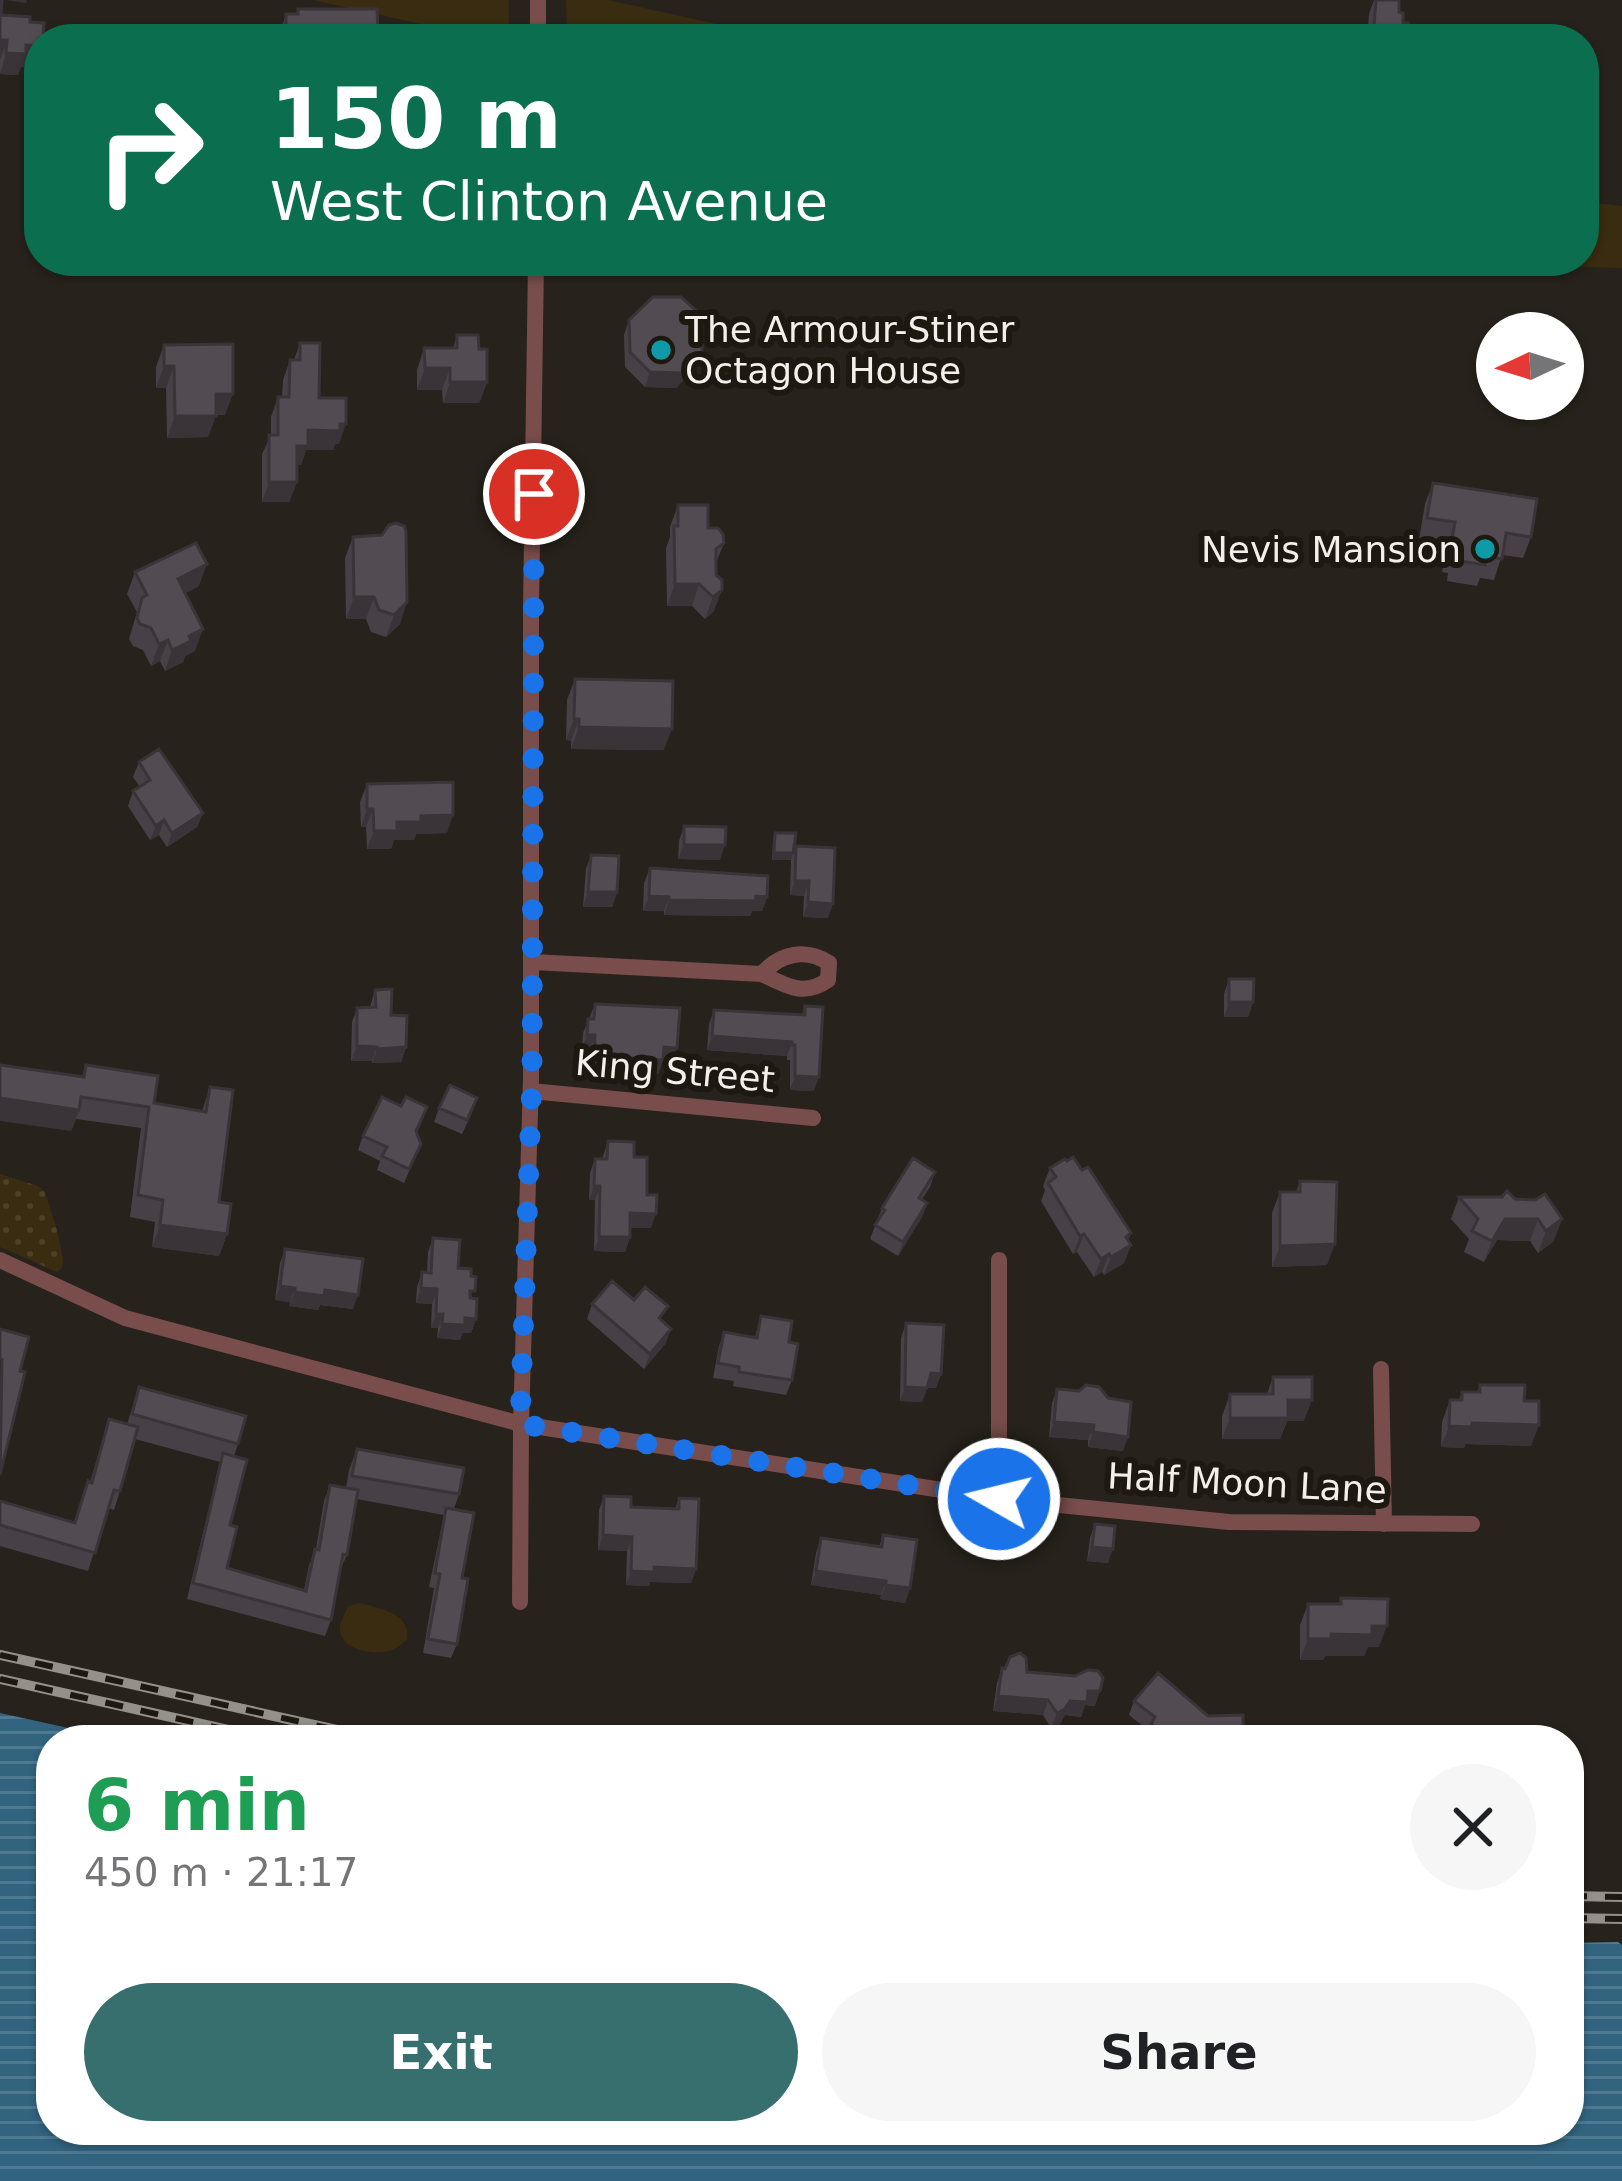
<!DOCTYPE html>
<html lang="en">
<head>
<meta charset="utf-8">
<style>
  :root { --surface:#fff; --page:#f6f6f6; --text:#202124; --muted:#757577; --accent:#376e6e }
  body { margin:0; font-family:"DejaVu Sans",sans-serif; background:var(--page); color:var(--text); height:100vh; display:flex; flex-direction:column; font-size:45px; white-space:nowrap }
  * { box-sizing:border-box; margin:0 }
  p { font-size:39px; color:var(--muted) }
  .icon { flex:none; width:66px; height:66px; fill:none; stroke:currentColor; stroke-width:2; stroke-linecap:round; stroke-linejoin:round }
  .map { position:relative; flex:1; overflow:hidden }
  .side { position:absolute; left:36px; top:1725px; width:1548px; height:420px; display:flex; flex-direction:column; background:var(--surface); border-radius:48px; box-shadow:0 3px 9px #0004 }
  .side>* { flex:none }
  .guide { position:absolute; left:24px; top:24px; width:1575px; height:252px; border-radius:48px; box-shadow:0 3px 9px #0004; background:#0b6e4f; color:#fff; overflow:hidden }
  .needle { width:78px; rotate:266deg }
  .controls { position:absolute; left:1476px; top:312px; display:grid; gap:24px }
  .controls a { display:grid; place-items:center; width:108px; height:108px; border-radius:50%; background:var(--surface); box-shadow:0 3px 9px #0004; font-size:60px }
  .pin { position:absolute; display:grid; place-items:center; width:102px; height:102px; color:#fff; margin:-51px; border:6px solid #fff; border-radius:50%; box-shadow:0 3px 12px #0007 }
  .me { position:absolute; width:132px; margin:-66px; rotate:278deg; stroke-linejoin:round; filter:drop-shadow(0 0 9px #0008) }
  .turn { display:flex; align-items:center; gap:42px; height:252px; padding:0 48px; font-size:54px }
  .turn .icon { width:156px; height:156px; stroke-width:2.5 }
  .turn b { display:block; font-size:84px; line-height:102px }
  .round { display:grid; place-items:center; flex:none; width:126px; height:126px; border-radius:63px; background:var(--page) }
  .summary { display:flex; align-items:center; justify-content:space-between; height:204px; padding:0 48px }
  h1 { font-size:72px; font-weight:700; line-height:90px; color:#1e9e55 }
  .cta { display:flex; gap:24px; margin-top:auto; padding:24px 48px }
  .cta a { flex:1; height:138px; border-radius:72px; background:var(--accent); color:#fff; font-size:48px; font-weight:700; line-height:138px; text-align:center }
  .cta a+a { background:var(--page); color:var(--text) }
  .map>svg:first-child { display:block }
</style>
</head>
<body>
<div class="map">
<svg width="1622" height="2181" viewBox="0 0 1622 2181">
  <defs>
    <pattern id="grass-dots" width="8" height="8" patternUnits="userSpaceOnUse" patternTransform="scale(3)"><rect width="8" height="8" fill="#3a2c10"/><path d="M2 2h.1M6 6h.1" fill="none" stroke="#4d4127" stroke-width="1.8" stroke-linecap="round"/></pattern>
    <pattern id="water-rules" width="6" height="5" patternUnits="userSpaceOnUse" patternTransform="scale(3)"><rect width="6" height="5" fill="#326480"/><path d="M0 2.5h6" fill="none" stroke="#507a92"/></pattern>
  </defs>
  <rect width="100%" height="100%" fill="#27221b"/>
  <path fill="url(#grass-dots)" d="M0,1174L38,1186L45,1192L57,1230L63,1259L62,1268L57,1272L0,1247Z"/>
  <path fill="#3a2c10" d="M313,0H509V39H488Z
    M566,0H608L784,39H567Z
    M1584,202L1622,206V268L1523,265L1505,261H1584Z
    M359,1603C381,1609 410,1612 407,1639C400,1646 398,1648 389,1651C372,1655 338,1650 340,1626C340,1625 347,1608 348,1606Z"/>
  <path fill="url(#water-rules)" d="M0,1713L123,1740H51V2130H1569V1943L1618,1942L1622,1945V2181H0Z"/>
  <g fill="none" stroke-linecap="round" stroke-linejoin="round">
    <path stroke="#784d4b" stroke-width="16" d="M538,39V0
      M533,962L762,974C786,986 804,997 828,980L829,963C806,948 780,953 762,974
      M531,1091L813,1118
      M0,1260L125,1318L521,1424L999,1499L1229,1522L1472,1524
      M1381,1369L1384,1524
      M999,1499V1260
      M520,1602L521,1424L531,1078V608L536,261"/>
    <g stroke="#94908a" stroke-width="10">
      <path id="rail" d="M0,1655L382,1740
        M0,1679L273,1740
        M1569,1896L1622,1897
        M1569,1918L1622,1919"/>
    </g>
    <use href="#rail" stroke="#1d1911" stroke-width="6" stroke-dasharray="18" stroke-linecap="butt"/>
  </g>
  <path fill="#474047" d="M0,0L1,15L35,67H21L18,75L0,74Z
    M1374,0H1399V12L1408,39H1367L1369,14Z
    M298,9L378,32L375,39H278L286,14H296Z
    M629,320L697,366L676,388L645,387L625,367L624,335Z
    M457,335L479,349L487,382L479,403H443L442,390H417V370L424,348H453Z
    M300,343L319,398L339,444H335L333,450H306L301,465H297V482L289,502H262V454L271,435V417L278,397H282L283,380L290,360H294Z
    M164,345L225,415H216L208,437L167,438L166,388H156V367Z
    M1433,483L1531,537L1523,558L1502,555L1494,580L1480,578L1477,586L1447,581L1448,573L1442,572L1447,544L1419,540L1425,504Z
    M678,505L708,528L724,543L716,563L714,611L705,619L692,606H667L666,548L670,537V527Z
    M353,537L400,624L386,637L371,632L366,619H346L345,558Z
    M135,572L199,586L185,593L195,651L185,656L183,662L165,671L160,661L151,666L143,650L133,646L129,639L137,612L127,594Z
    M575,679L664,750L571,749V741L566,740L567,700Z
    M139,762L203,813L197,827L167,847L159,835L150,840L128,806L133,791L140,787L133,777Z
    M367,784L447,833L416,834L414,840H394L391,849H367L366,827H361L360,802Z
    M684,826L720,860L678,859L679,841Z
    M775,833L795,848L828,918L803,917L804,896L790,895L791,860H772L773,840Z
    M591,855L617,892L612,907H583L586,869Z
    M650,868L767,897L762,911H752L750,916L664,915V911H643L644,883Z
    M1229,979L1253,1002L1248,1017H1224V994Z
    M375,990L391,1015L406,1047L401,1062L372,1063V1061H351L352,1022L357,1008L370,1007Z
    M595,1004L677,1048L672,1062H662L658,1074L611,1072L609,1076L589,1075L590,1050L582,1049L583,1033Z
    M805,1006L814,1091L790,1090V1060H787V1056L707,1050L709,1024L714,1010L802,1015Z
    M86,1065L154,1103L202,1111L210,1087L219,1202L227,1234L219,1256L152,1247L155,1222L130,1217L141,1128L76,1119L71,1131L82,1077Z
    M401,1106L422,1121L417,1133L421,1144L404,1183L377,1170L380,1161L358,1150L363,1136Z
    M439,1108L472,1113L462,1134L434,1122Z
    M608,1141L634,1157L647,1195L651,1228H630V1237L625,1252L594,1251L595,1200H589L590,1173L595,1159H602Z
    M1050,1168L1082,1170L1131,1233L1128,1241L1131,1245L1124,1263L1104,1275L1102,1272L1094,1277L1077,1252L1073,1254L1041,1201L1045,1190L1043,1186Z
    M935,1172L930,1187L922,1199L927,1203L922,1217L898,1256L870,1239L882,1208Z
    M1300,1181L1327,1265L1272,1267V1213L1280,1192H1296Z
    M1459,1197L1535,1200L1554,1241L1538,1253L1530,1241L1497,1240L1484,1262L1464,1252L1469,1239L1451,1219Z
    M433,1238L458,1268L473,1299L476,1319L471,1333H462L460,1340L437,1338L438,1328H431L432,1304L416,1303L417,1287L422,1272L427,1273L428,1252Z
    M285,1249L353,1309L320,1305L318,1310L289,1306L290,1302L275,1300L280,1263Z
    M634,1300L662,1321L666,1343L644,1369L587,1319L592,1304Z
    M761,1316L789,1342L792,1380L786,1395L733,1386L734,1381L713,1378L719,1346L724,1332L755,1337Z
    M906,1323L941,1374L936,1388H927L922,1402L900,1401L901,1338Z
    M1273,1377L1304,1421H1287L1280,1439H1222V1416L1230,1394H1267Z
    M1480,1385L1524,1401L1531,1446L1465,1444L1464,1448L1441,1447L1442,1422L1450,1400H1459L1462,1392H1477Z
    M139,1387L238,1444L234,1456L227,1568L304,1590L309,1565L316,1549L324,1501L330,1485L346,1488L349,1470L357,1449L459,1494L454,1509L462,1578L457,1644L451,1658L423,1653L434,1588L429,1587L444,1515L357,1499L347,1555L340,1570L331,1620L325,1636L187,1599L220,1462L135,1439L120,1491L114,1510L108,1508L88,1571L0,1546V1501L74,1523L88,1481L90,1482L109,1419L127,1424Z
    M1057,1389L1123,1451L1088,1447V1440L1049,1437L1052,1403Z
    M604,1496L631,1507L675,1509L679,1498L696,1569L691,1583L650,1582L649,1586L626,1585L627,1551L598,1550L599,1510Z
    M1095,1524L1108,1563L1087,1561L1090,1538Z
    M883,1535L910,1588L905,1603L880,1599L881,1595L811,1585L816,1553L821,1538L879,1547Z
    M1341,1598L1379,1647H1368L1364,1656H1325L1323,1660H1300V1625L1308,1604H1339Z
    M1002,1668L1027,1672L1095,1706L1085,1705L1081,1717L1065,1715L1060,1724L1051,1728L1043,1715L993,1711L997,1683Z
    M1134,1701L1208,1716L1243,1740H1148L1146,1738L1149,1731L1129,1715Z"/>
  <path fill="#3a3439" d="M5,0H27L26,3Z
    M342,32H378L375,39H339Z
    M0,40H7L0,60Z
    M26,45L39,46V56L35,67H21L18,75L0,74L6,53Z
    M702,351L697,366L676,388L645,387L650,372Z
    M164,366H174L166,388H156Z
    M425,368H450L442,390H417Z
    M450,382H487L479,403H443Z
    M216,394H233L225,415H208Z
    M175,416H216L208,437L167,438Z
    M340,424H346L339,444H335L333,450H306L301,465H290L297,446L308,430Z
    M269,482H297L289,502H262Z
    M207,564L199,586L170,600L178,579Z
    M675,584H699L692,606H667Z
    M722,590L714,611L705,619L713,597Z
    M354,597H374L366,619H346Z
    M407,602L400,624L386,637L394,615Z
    M203,629L195,651L185,656L183,662L165,671L172,650L189,636Z
    M168,640L160,661L151,666L159,644Z
    M574,719H579L571,741L566,740Z
    M579,727L672,729L664,750L571,749Z
    M367,809H373L366,827H361Z
    M203,813L197,827L167,847L172,833Z
    M453,815L447,833L416,834L414,840H394L391,849H367L374,831L421,816Z
    M164,820L159,835L150,840L156,826Z
    M684,845H725L720,860L678,859Z
    M774,853H793L791,860H772Z
    M795,881H809L804,896L790,895Z
    M588,892H617L612,907H583Z
    M649,896L669,897L664,911H643Z
    M756,896L767,897L762,911H752L750,916L664,915L669,900Z
    M808,902L833,904L828,918L803,917Z
    M1229,1002H1253L1248,1017H1224Z
    M587,1035H595L590,1050L582,1049Z
    M712,1036L792,1042L787,1056L707,1050Z
    M357,1046L377,1047L372,1061H351Z
    M406,1047L401,1062L372,1063L377,1049Z
    M664,1047L677,1048L672,1062H662L658,1074L611,1072L609,1076L589,1075L594,1061Z
    M795,1076L819,1077L814,1091L790,1090Z
    M0,1098L79,1110L71,1131L0,1121Z
    M594,1186H600L595,1200H589Z
    M927,1203L922,1217L898,1256L903,1242Z
    M630,1213L656,1214L651,1228H625Z
    M1505,1219H1538L1530,1241L1497,1240L1484,1262L1492,1241Z
    M1562,1219L1554,1241L1538,1253L1546,1231Z
    M160,1225L227,1234L219,1256L152,1247Z
    M1131,1233L1126,1247L1131,1245L1124,1263L1104,1275L1111,1257L1126,1237Z
    M1084,1234L1077,1252L1073,1254L1080,1236Z
    M599,1237H630L625,1252L594,1251Z
    M1335,1244L1327,1265L1272,1267L1280,1246Z
    M1109,1254L1102,1272L1094,1277L1101,1259Z
    M280,1286L295,1288L290,1302L275,1300Z
    M421,1288L437,1289L432,1304L416,1303Z
    M325,1290L358,1295L353,1309L320,1305L318,1310L289,1306L295,1292Z
    M436,1314H443L438,1328H431Z
    M465,1318L476,1319L471,1333H462L460,1340L437,1338L442,1324Z
    M671,1329L666,1343L644,1369L650,1354Z
    M931,1373L941,1374L936,1388H927L922,1402L900,1401L905,1387Z
    M1288,1400H1312L1304,1421H1287L1280,1439H1222L1230,1418Z
    M1054,1422L1094,1425L1088,1440L1049,1437Z
    M1472,1423L1539,1425L1531,1446L1465,1444L1464,1448L1441,1447L1449,1426Z
    M1093,1432L1128,1437L1123,1451L1088,1447Z
    M603,1535L632,1537L627,1551L598,1550Z
    M1092,1547L1113,1549L1108,1563L1087,1561Z
    M654,1567L696,1569L691,1583L650,1582L649,1586L626,1585L631,1571Z
    M816,1571L886,1581L881,1595L811,1585Z
    M886,1585L910,1588L905,1603L880,1599Z
    M1372,1626H1387L1379,1647H1368L1364,1656H1325L1323,1660H1300L1308,1639Z
    M1088,1691H1100L1095,1706L1085,1705L1081,1717L1065,1715L1060,1724L1051,1728L1057,1713L1070,1701Z
    M998,1696L1048,1700L1043,1715L993,1711Z"/>
  <path fill="#534b52" stroke="#3a3439" stroke-width="3" d="M0,0H2L1,15L30,17V22L44,23L43,39H39V46L26,45V54L6,53L7,40H0Z
    M1376,0H1399V12L1403,13V23H1408V39H1373Z
    M298,9H377L378,32H342V39H298V34L286,35V14H298Z
    M653,297H681L703,317L702,351L681,373L650,372L630,352L629,320Z
    M457,335H478L479,349H487V382H450V368H425L424,348H457Z
    M300,343H320L319,398H346V424H340V431L308,430V446H297V482H269V435H278V397H289L290,360H300Z
    M233,344V394H216V416H175L174,366H164V345Z
    M1433,483L1537,499L1531,537L1506,533L1502,559L1486,556L1485,565L1454,560L1456,551L1450,550L1455,522L1427,518Z
    M678,505H708V528H718L723,534L724,543L716,549V575L722,580V590L713,597L699,584H675L674,526H678Z
    M396,523L404,526L406,531L407,602L394,615L379,610L374,597H354L353,537L382,535L389,525Z
    M196,543L207,564L178,579L203,629L189,636L191,641L172,650L168,640L159,644L151,628L140,624L137,618L142,598L147,595L135,572Z
    M575,679L673,681L672,729L579,727V719H574Z
    M159,749L203,813L172,833L164,820L156,826L133,791L150,780L139,762Z
    M453,782V815L421,816V822H397V831H374L373,809H367V784Z
    M684,826L726,827L725,845H684Z
    M775,833H796L793,853H774Z
    M796,846L835,848L833,904L808,902L809,881H795Z
    M591,855L619,856L617,892H588Z
    M650,868L768,876L767,897L756,896L755,901L669,900V897L649,896Z
    M1229,979H1254L1253,1002H1229Z
    M392,989L391,1015L407,1016L406,1047L377,1049V1047L357,1046V1008L376,1007L375,990Z
    M595,1004L680,1008L677,1048L664,1047L663,1060L615,1057V1062L594,1061L595,1035H587L588,1019H594Z
    M805,1006L823,1007L819,1077L795,1076V1045H792V1042L712,1036L714,1010L805,1015Z
    M0,1065L84,1077L86,1065L158,1076L154,1103L206,1112L210,1087L233,1090L219,1202L231,1204L227,1234L160,1225L163,1200L138,1195L149,1107L81,1097L79,1110L0,1098Z
    M450,1085L477,1098L467,1120L439,1108Z
    M382,1097L401,1106L406,1097L427,1107L416,1131L421,1144L409,1169L382,1156L387,1147L363,1136Z
    M608,1141L634,1142V1157H647V1195H657L656,1214L630,1213V1237H599L600,1186H594L595,1159H607Z
    M1073,1157L1082,1170L1088,1167L1131,1233L1126,1237L1131,1245L1111,1257L1109,1254L1101,1259L1084,1234L1080,1236L1048,1183L1056,1177L1050,1168L1065,1159L1067,1161Z
    M913,1158L935,1172L919,1198L927,1203L903,1242L875,1225L885,1210L882,1208Z
    M1300,1181L1337,1182L1335,1244L1280,1246V1192H1300Z
    M1507,1191L1515,1199L1535,1200L1545,1194L1562,1219L1546,1231L1538,1219H1505L1492,1241L1472,1231L1478,1219L1459,1197H1502Z
    M433,1238L460,1240L458,1268L471,1269V1276L476,1277L475,1291H470V1298L477,1299L476,1319L465,1318V1325L442,1324L443,1314H436L437,1289L421,1288L422,1272L431,1273Z
    M285,1249L363,1259L358,1295L325,1290L324,1296L295,1292V1288L280,1286Z
    M612,1281L634,1300L645,1287L668,1306L659,1318L671,1329L650,1354L592,1304Z
    M761,1316L792,1321L789,1342L798,1344L792,1380L739,1372V1367L718,1363L724,1332L757,1338Z
    M906,1323L944,1325L941,1374L931,1373L927,1388L905,1387Z
    M0,1329L29,1337L20,1371L25,1372L0,1475L2,1359L0,1358Z
    M1273,1377H1312V1400H1288V1418H1230V1394H1273Z
    M1086,1385L1099,1387L1108,1398L1131,1402L1128,1437L1093,1432L1094,1425L1054,1422L1057,1389L1079,1391Z
    M1480,1385H1525L1524,1401H1539V1425L1472,1423V1427L1449,1426L1450,1400H1462V1392H1480Z
    M139,1387L246,1416L238,1444L132,1414Z
    M109,1419L138,1427L120,1491L114,1490L95,1553L0,1525V1501L75,1523L88,1481L92,1483Z
    M357,1449L464,1468L459,1494L352,1476Z
    M223,1453L247,1460L230,1525L237,1527L227,1568L306,1591L315,1549L319,1550L330,1485L358,1490L347,1555L343,1554L331,1620L193,1583Z
    M604,1496L631,1497V1507L679,1509V1498L699,1499L696,1569L654,1567V1572L631,1571L632,1537L603,1535Z
    M446,1508L474,1513L462,1578L468,1579L457,1644L428,1639L440,1574L435,1573Z
    M1095,1524L1115,1526L1113,1549L1092,1547Z
    M883,1535L917,1540L910,1588L886,1585V1581L816,1571L821,1538L882,1547Z
    M1341,1598L1388,1599L1387,1626H1372V1635L1331,1634V1639H1308V1604H1341Z
    M1020,1653L1026,1658L1027,1672L1075,1676L1088,1670L1098,1671L1103,1678L1100,1691H1088L1087,1702L1070,1701L1065,1709L1057,1713L1048,1700L998,1696L1002,1668L1005,1669L1010,1657Z
    M1158,1673L1208,1716L1243,1715V1740H1171L1151,1724L1155,1717L1134,1701Z"/>
  <g fill="none" stroke-linecap="round" stroke-linejoin="round">
    <path stroke="#1a73e8" stroke-width="21" stroke-dasharray="0 37.8" d="M534,494L532,1078L520,1424L999,1499"/>
  </g>
  <g fill="#0f9aa8" stroke="#1d1911" stroke-width="4.5">
    <circle cx="661" cy="350" r="12"/>
    <circle cx="1485" cy="549" r="12"/>
  </g>
  <g text-anchor="middle" dominant-baseline="central" stroke-width="12" stroke-linejoin="round" paint-order="stroke">
    <g font-size="36" fill="#f3f0eb" stroke="#1d1911" text-anchor="start">
      <text x="685" y="329">The Armour-Stiner<tspan x="685" dy="41">Octagon House</tspan></text>
      <text x="1461" y="549" text-anchor="end">Nevis Mansion</text>
    </g>
    <g font-size="36" fill="#f3f0eb" stroke="#1d1911">
      <text transform="translate(675 1071) rotate(5)">King Street</text>
      <text transform="translate(1247 1483) rotate(3)">Half Moon Lane</text>
    </g>
  </g>
</svg>
<div class="controls">
<a><svg class="needle" viewBox="-14 -14 28 28"><path d="M0-13l5 13h-10z" fill="#e53935"/><path d="M0 13l5-13h-10z" fill="#757577"/></svg></a>
</div>
<div class="pin" style="left:534px;top:494px;background:#d93025"><svg class="icon" aria-label="arrive" viewBox="0 0 24 24"><path d="M6 21V4h12l-3 4 3 4H6"/></svg></div>
<svg class="me" style="left:999px;top:1499px" viewBox="-20 -20 40 40"><circle r="17" fill="#1a73e8" stroke="#fff" stroke-width="3"/><path d="M0-11L8 9 0 5-8 9z" fill="#fff"/></svg>
<div class="guide">
<div class="turn"><svg class="icon" aria-label="right" viewBox="0 0 24 24"><path d="M7 20v-9h11M14 6l5 5-5 5"/></svg><div><b>150 m</b>West Clinton Avenue</div></div>
</div>
<section class="side">
<div class="summary"><div><h1>6 min</h1><p>450 m · 21:17</p></div><a class="round"><svg class="icon" aria-label="close" viewBox="0 0 24 24"><path d="M6 6l12 12M18 6L6 18"/></svg></a></div>
<div class="cta"><a>Exit</a><a>Share</a></div>
</section>
</div>
</body>
</html>
